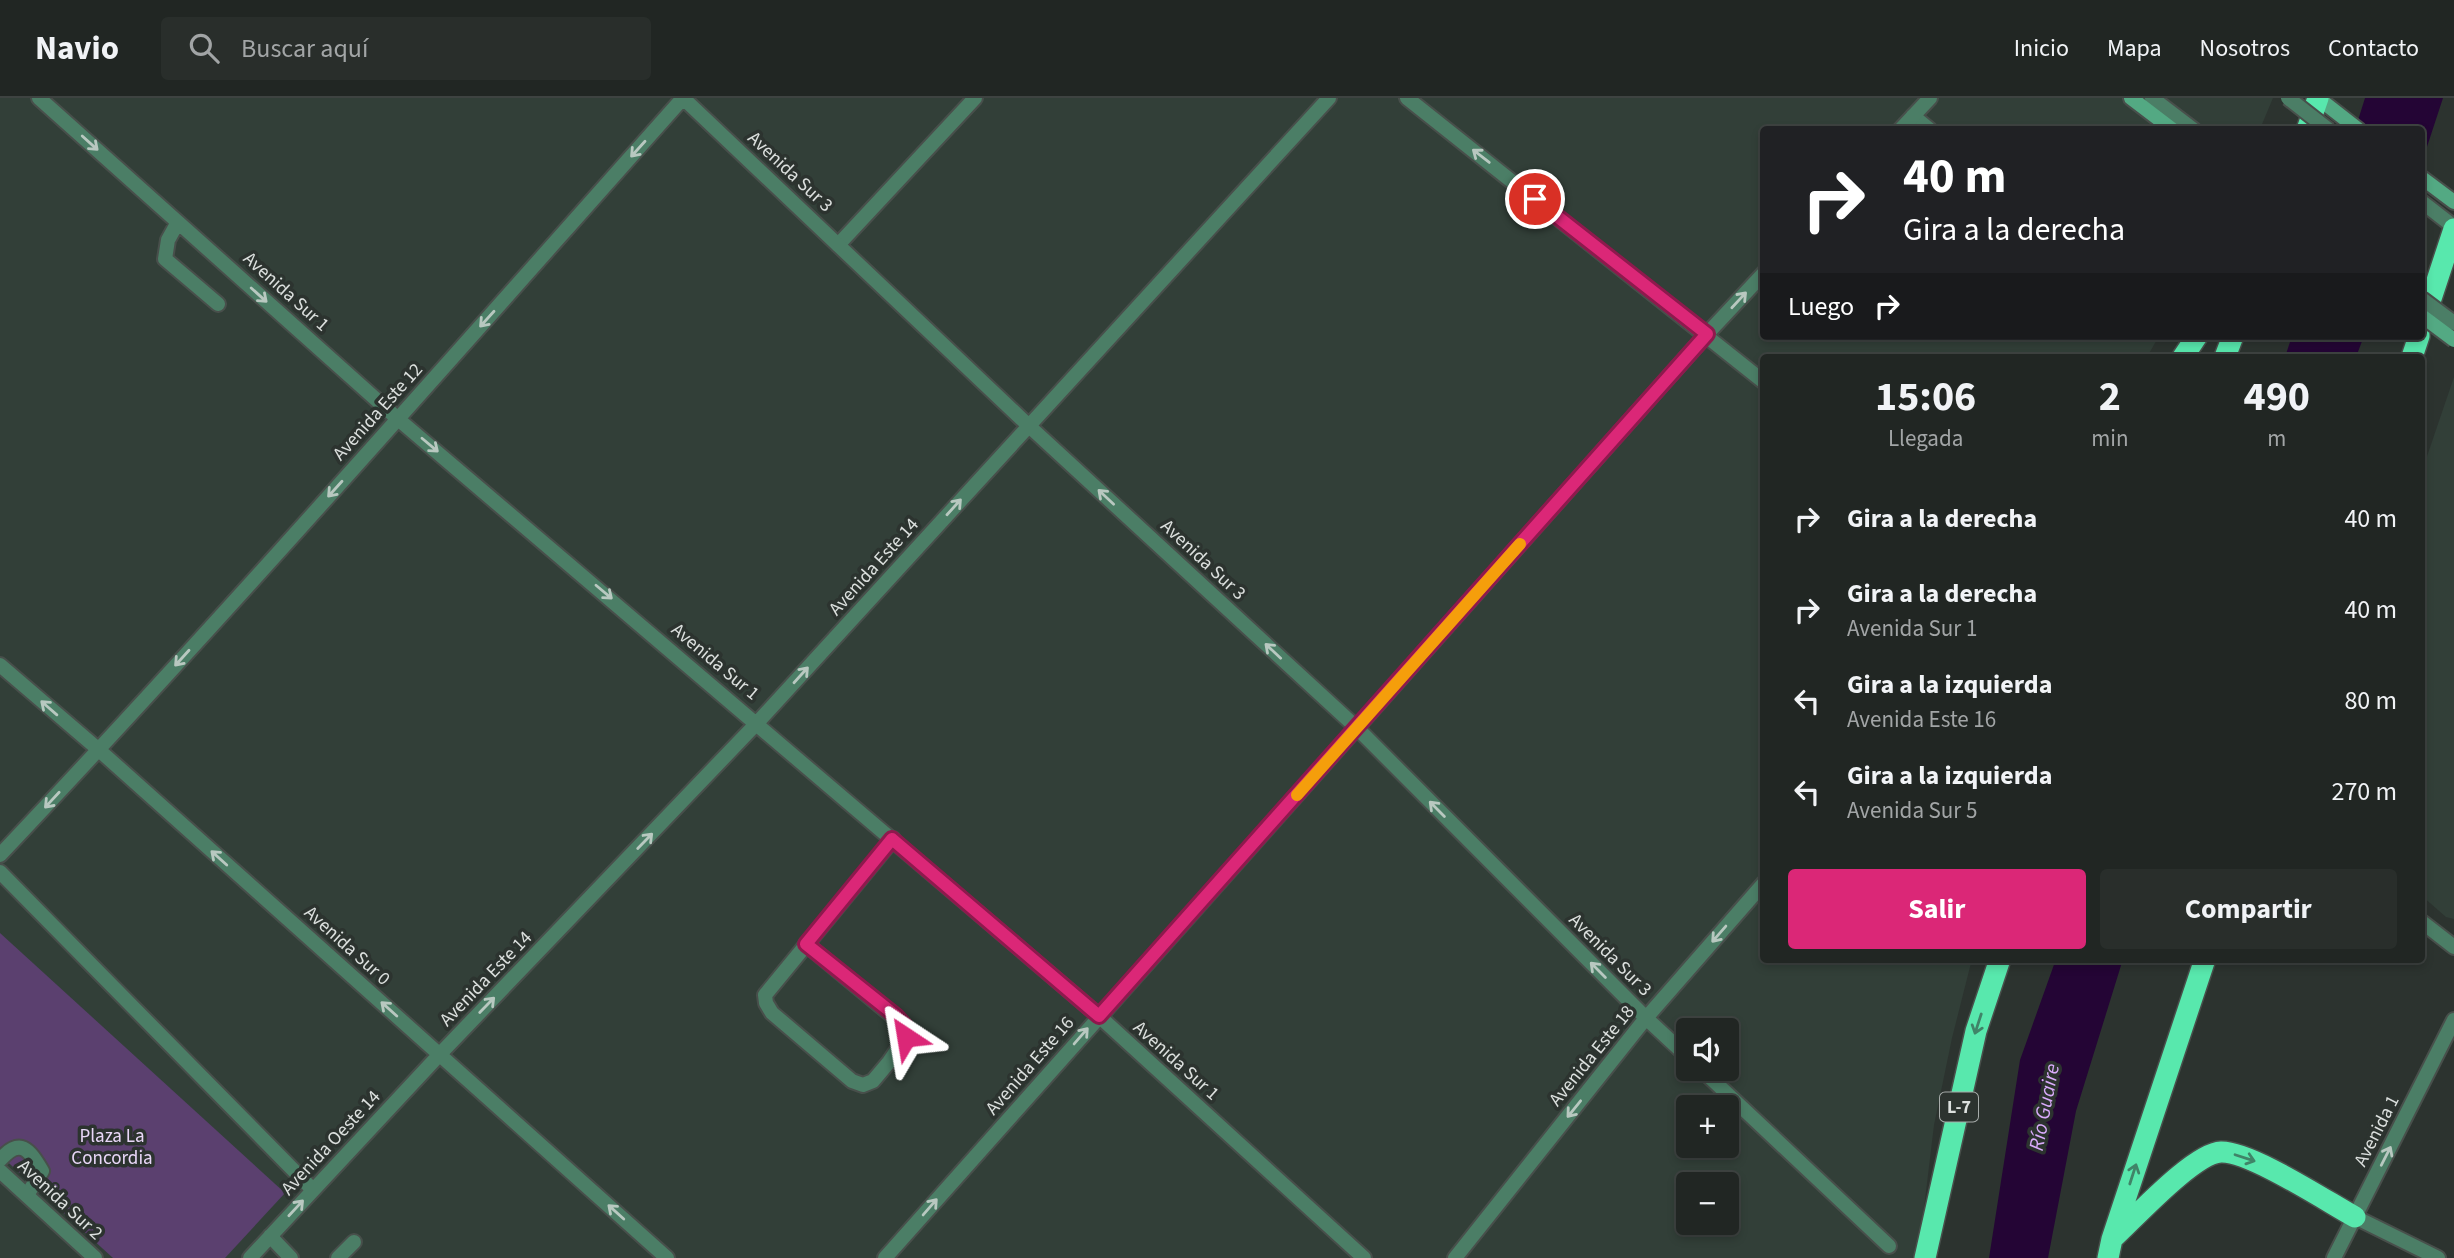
<!DOCTYPE html>
<html lang="es">
<head>
<meta charset="utf-8">
<style>
  :root { --surface:#212623; --page:#292e2b; --text:#f1f3f6; --muted:#a2a5a6; --line:#3e4341; --accent:#db2777 }
  body { margin:0; font-family:"Source Sans 3",sans-serif; background:var(--page); color:var(--text); height:100vh; display:flex; flex-direction:column; font-size:26px; white-space:nowrap }
  * { box-sizing:border-box; margin:0 }
  p { font-size:23px; color:var(--muted) }
  .icon { flex:none; width:38px; height:38px; fill:none; stroke:currentColor; stroke-width:2; stroke-linecap:round; stroke-linejoin:round }
  .map { position:relative; flex:1; overflow:hidden }
  .panel { position:absolute; left:1760px; top:256px; width:665px; height:609px; display:flex; flex-direction:column; background:var(--surface); border-radius:7px; box-shadow:0 4px 10px #0003,0 0 0 2px var(--line) }
  .panel>* { flex:none }
  .top-card { position:absolute; left:1760px; top:28px; width:665px; height:214px; border-radius:7px; box-shadow:0 4px 10px #0003,0 0 0 2px var(--line); background:#202124; color:#fff; overflow:hidden }
  .tools { position:absolute; left:1676px; top:920px; display:grid; gap:14px }
  .tools a { display:grid; place-items:center; width:63px; height:63px; border-radius:7px; background:var(--surface); box-shadow:0 4px 10px #0003,0 0 0 2px var(--line); font-size:35px }
  .pin { position:absolute; display:grid; place-items:center; width:60px; height:60px; color:#fff; margin:-30px; border:4px solid #fff; border-radius:50%; box-shadow:0 2px 7px #0007 }
  .me { position:absolute; width:77px; margin:-38px; rotate:327deg; stroke-linejoin:round; filter:drop-shadow(0 0 5px #0008) }
  .turn { display:flex; align-items:center; gap:24px; height:147px; padding:0 28px; font-size:32px }
  .turn .icon { width:91px; height:91px; stroke-width:2.5 }
  .turn b { display:block; font-size:49px; line-height:60px }
  .then { display:flex; align-items:center; height:66px; padding:0 28px; background:#0003; gap:14px; font-size:26px }
  .eta { display:flex; justify-content:space-evenly; align-items:center; height:119px; text-align:center }
  .eta b { font-size:42px; font-weight:700; line-height:49px }
  .button { display:flex; gap:14px; margin-top:auto; padding:14px 28px }
  .button a { flex:1; height:80px; border-radius:7px; background:var(--accent); color:#fff; font-size:28px; font-weight:700; line-height:80px; text-align:center }
  .button a+a { background:var(--page); color:var(--text) }
  ul { padding:0; list-style:none }
  li { display:flex; align-items:center; gap:21px; height:91px; padding:0 28px }
  li div { flex:1 }
  li b { display:block; font-size:26px }
  li em { font-style:normal }
  header { display:flex; align-items:center; gap:42px; box-sizing:border-box; height:98px; padding:0 35px; background:var(--surface); border-bottom:2px solid var(--line) }
  header strong { font-size:33px }
  nav { display:flex; gap:38px; margin-inline-start:auto; font-size:24px }
  .search { width:490px; height:63px; background:var(--page); display:flex; align-items:center; gap:18px; box-sizing:border-box; padding:0 24px; border-radius:7px; color:var(--muted); font-size:26px }
  .map>svg:first-child { display:block }
</style>
</head>
<body>
<header>
<strong>Navio</strong>
<div class="search"><svg class="icon" aria-label="search" viewBox="0 0 24 24"><circle cx="10" cy="10" r="6"/><path d="M15 15l6 6"/></svg>Buscar aquí</div>
<nav><a>Inicio</a><a>Mapa</a><a>Nosotros</a><a>Contacto</a></nav>
</header>
<div class="map">
<svg width="2454" height="1160" viewBox="0 0 2454 1160">
  <rect width="100%" height="100%" fill="#2c332f"/>
  <path fill="#323f38" fill-rule="evenodd" d="M0,0H2273L2260,31L1764,32V238H2159L2147,259H1764V861H1972L1952,940L1934,1027L1918,1160H0ZM1689,933H1727V971H1689ZM1689,1010H1727V1048H1689ZM1689,1087H1727V1125H1689Z
    M2454,279V821L2446,819L2422,798V373Z"/>
  <path fill="#5b406f" d="M0,835L285,1095L225,1160H113L0,1057Z"/>
  <path fill="#240535" d="M2365,0H2443L2422,64V32H2355Z
    M2292,238H2364L2356,259H2285Z
    M2056,861H2123L2076,1013L2048,1160H1989L2020,962Z"/>
  <g fill="none" stroke-linecap="round" stroke-linejoin="round">
    <g stroke="#484f4b" stroke-width="18">
      <path id="service" d="M2152,0L2194,32
        M1913,18L1930,32
        M2422,104L2454,129
        M838,147L975,0
        M0,1062C20,1039 29,1051 42,1073L27,1097"/>
    </g>
    <g stroke="#484f4b" stroke-width="18">
      <path id="minor" d="M39,0L398,321L1099,918L1364,1160
        M683,0L1029,328L1357,630L1646,920L1689,960
        M1407,0L1764,284
        M1900,32L1930,0
        M178,124L168,142L165,161L218,206
        M0,567L99,652L667,1160
        M0,757C233,510 457,254 683,0
        M0,774L313,1092
        M2422,824L2454,849
        M806,846L905,928L906,939L889,964L873,983L863,987L852,983L772,915L766,905L765,897L893,741
        M1701,971L1889,1148
        M0,1073L95,1160
        M2355,1119L2438,1160
        M270,1138L291,1160
        M250,1160L440,956L757,625L1329,0
        M338,1160L354,1144
        M885,1160L1707,236L1764,175
        M1455,1160L1646,920L1764,785
        M2334,1160L2454,922"/>
    </g>
    <g stroke="#484f4b" stroke-width="18">
      <path id="secondary" d="M2131,0L2173,32
        M2318,0L2359,32
        M2422,80L2454,104"/>
    </g>
    <g stroke="#484f4b" stroke-width="24">
      <path id="motorway" d="M2307,32L2318,0
        M2422,228L2454,131
        M2183,259L2197,238
        M2225,259L2233,238
        M2412,259L2419,238
        M2113,1140C2135,1120 2194,1055 2221,1054C2250,1053 2326,1103 2355,1119
        M1925,1160L1976,933L2000,861
        M2108,1160L2112,1141L2205,861"/>
    </g>
    <use href="#service" stroke="#4b7e66" stroke-width="14"/>
    <use href="#minor" stroke="#4b7e66" stroke-width="14"/>
    <use href="#secondary" stroke="#53a983" stroke-width="14"/>
    <use href="#motorway" stroke="#58e8ad" stroke-width="21"/>
    <g stroke="#484f4b" stroke-width="18" stroke-linecap="butt">
      <path id="service-bridge" d="M2288,0L2329,32
        M2422,201L2454,225"/>
    </g>
    <g stroke="#484f4b" stroke-width="18" stroke-linecap="butt">
      <path id="secondary-bridge" d="M2422,218L2454,242"/>
    </g>
    <use href="#service-bridge" stroke="#4b7e66" stroke-width="14"/>
    <use href="#secondary-bridge" stroke="#53a983" stroke-width="14"/>
  </g>
  <defs><path id="oneway-shaft" d="M-6 0H5M1.5-3L5.5 0L1.5 3" fill="none" stroke-width="1.6" stroke-linecap="round" stroke-linejoin="round" transform="scale(1.75)"/></defs>
  <g stroke="#b8c8c0">
    <use href="#oneway-shaft" transform="translate(90 45) rotate(42)"/>
    <use href="#oneway-shaft" transform="translate(638 51) rotate(132)"/>
    <use href="#oneway-shaft" transform="translate(1481 58) rotate(-142)"/>
    <use href="#oneway-shaft" transform="translate(259 197) rotate(42)"/>
    <use href="#oneway-shaft" transform="translate(1739 202) rotate(-47)"/>
    <use href="#oneway-shaft" transform="translate(487 221) rotate(132)"/>
    <use href="#oneway-shaft" transform="translate(430 347) rotate(40)"/>
    <use href="#oneway-shaft" transform="translate(335 391) rotate(132)"/>
    <use href="#oneway-shaft" transform="translate(1106 399) rotate(-137)"/>
    <use href="#oneway-shaft" transform="translate(954 409) rotate(-48)"/>
    <use href="#oneway-shaft" transform="translate(604 494) rotate(40)"/>
    <use href="#oneway-shaft" transform="translate(1273 553) rotate(-137)"/>
    <use href="#oneway-shaft" transform="translate(182 560) rotate(132)"/>
    <use href="#oneway-shaft" transform="translate(801 577) rotate(-48)"/>
    <use href="#oneway-shaft" transform="translate(49 610) rotate(-139)"/>
    <use href="#oneway-shaft" transform="translate(52 702) rotate(133)"/>
    <use href="#oneway-shaft" transform="translate(1437 711) rotate(-135)"/>
    <use href="#oneway-shaft" transform="translate(645 743) rotate(-46)"/>
    <use href="#oneway-shaft" transform="translate(219 760) rotate(-138)"/>
    <use href="#oneway-shaft" transform="translate(1719 836) rotate(131)"/>
    <use href="#oneway-shaft" transform="translate(1598 872) rotate(-135)"/>
    <use href="#oneway-shaft" transform="translate(487 907) rotate(-46)"/>
    <use href="#oneway-shaft" transform="translate(389 911) rotate(-138)"/>
    <use href="#oneway-shaft" transform="translate(1081 938) rotate(-49)"/>
    <use href="#oneway-shaft" transform="translate(1574 1011) rotate(129)"/>
    <use href="#oneway-shaft" transform="translate(2386 1058) rotate(-63)"/>
    <use href="#oneway-shaft" transform="translate(930 1109) rotate(-49)"/>
    <use href="#oneway-shaft" transform="translate(296 1110) rotate(-47)"/>
    <use href="#oneway-shaft" transform="translate(616 1114) rotate(-138)"/>
  </g>
  <g stroke="#408468">
    <use href="#oneway-shaft" transform="translate(1978 926) rotate(108)"/>
    <use href="#oneway-shaft" transform="translate(2245 1060) rotate(18)"/>
    <use href="#oneway-shaft" transform="translate(2133 1076) rotate(-72)"/>
  </g>
  <g fill="none" stroke-linecap="round" stroke-linejoin="round">
    <g stroke="#8e194d" stroke-width="18">
      <path id="route" d="M906,939L905,928L896,918L806,846L892,741L1099,918L1707,236L1535,101"/>
    </g>
    <use href="#route" stroke="#db2777" stroke-width="12"/>
    <path stroke="#f59e0b" stroke-width="12" d="M1297,697L1520,446"/>
  </g>
  <g text-anchor="middle" dominant-baseline="central" stroke-width="7" stroke-linejoin="round" paint-order="stroke">
    <rect fill="#2c332f" stroke="#a7acaa" stroke-width="2" x="1940" y="994.5" width="38" height="29" rx="5"/>
    <g font-size="18" font-weight="bold" fill="#dce0de">
      <text x="1959" y="1009">L-7</text>
    </g>
    <g font-size="19" fill="#dce0de" stroke="#2c332f">
      <text transform="translate(790 74) rotate(43)">Avenida Sur 3</text>
      <text transform="translate(286 194) rotate(42)">Avenida Sur 1</text>
      <text transform="translate(378 314) rotate(-48)">Avenida Este 12</text>
      <text transform="translate(1203 462) rotate(43)">Avenida Sur 3</text>
      <text transform="translate(874 469) rotate(-48)">Avenida Este 14</text>
      <text transform="translate(715 564) rotate(40)">Avenida Sur 1</text>
      <text transform="translate(347 848) rotate(42)">Avenida Sur 0</text>
      <text transform="translate(1610 857) rotate(45)">Avenida Sur 3</text>
      <text transform="translate(486 881) rotate(-46)">Avenida Este 14</text>
      <text transform="translate(1592 958) rotate(-51)">Avenida Este 18</text>
      <text transform="translate(1176 963) rotate(42)">Avenida Sur 1</text>
      <text transform="translate(1030 968) rotate(-49)">Avenida Este 16</text>
      <text transform="translate(2377 1033) rotate(-63)">Avenida 1</text>
      <text transform="translate(331 1045) rotate(-47)">Avenida Oeste 14</text>
      <text transform="translate(60 1102) rotate(43)">Avenida Sur 2</text>
    </g>
    <g font-size="19" fill="#e9d7f8" stroke="#2c332f">
      <text x="112" y="1038">Plaza La<tspan x="112" dy="22">Concordia</tspan></text>
    </g>
    <g font-size="21" font-style="italic" fill="#d9abfb" stroke="#2c332f">
      <text transform="translate(2044 1009) rotate(-79)">Río Guaire</text>
    </g>
  </g>
</svg>
<div class="tools">
<a><svg class="icon" aria-label="sound" viewBox="0 0 24 24"><path d="M4 9h4l5-4v14l-5-4H4zM17 9q2 3 0 6"/></svg></a>
<a>+</a>
<a>−</a>
</div>
<div class="pin" style="left:1535px;top:101px;background:#d93025"><svg class="icon" aria-label="arrive" viewBox="0 0 24 24"><path d="M6 21V4h12l-3 4 3 4H6"/></svg></div>
<svg class="me" style="left:906px;top:939px" viewBox="-20 -20 40 40"><path d="M0-17L14 15 0 8-14 15z" fill="#db2777" stroke="#fff" stroke-width="4"/></svg>
<div class="top-card">
<div class="turn"><svg class="icon" aria-label="right" viewBox="0 0 24 24"><path d="M7 20v-9h11M14 6l5 5-5 5"/></svg><div><b>40 m</b>Gira a la derecha</div></div>
<div class="then">Luego<svg class="icon" aria-label="right" viewBox="0 0 24 24"><path d="M7 20v-9h11M14 6l5 5-5 5"/></svg></div>
</div>
<section class="panel">
<div class="eta">
<div><b>15:06</b><p>Llegada</p></div>
<div><b>2</b><p>min</p></div>
<div><b>490</b><p>m</p></div>
</div>
<ul>
<li><svg class="icon" aria-label="right" viewBox="0 0 24 24"><path d="M7 20v-9h11M14 6l5 5-5 5"/></svg><div><b>Gira a la derecha</b></div><em>40 m</em></li>
<li><svg class="icon" aria-label="right" viewBox="0 0 24 24"><path d="M7 20v-9h11M14 6l5 5-5 5"/></svg><div><b>Gira a la derecha</b><p>Avenida Sur 1</p></div><em>40 m</em></li>
<li><svg class="icon" aria-label="left" viewBox="0 0 24 24"><path d="M17 20v-9H6M10 6l-5 5 5 5"/></svg><div><b>Gira a la izquierda</b><p>Avenida Este 16</p></div><em>80 m</em></li>
<li><svg class="icon" aria-label="left" viewBox="0 0 24 24"><path d="M17 20v-9H6M10 6l-5 5 5 5"/></svg><div><b>Gira a la izquierda</b><p>Avenida Sur 5</p></div><em>270 m</em></li>
</ul>
<div class="button"><a>Salir</a><a>Compartir</a></div>
</section>
</div>
</body>
</html>
